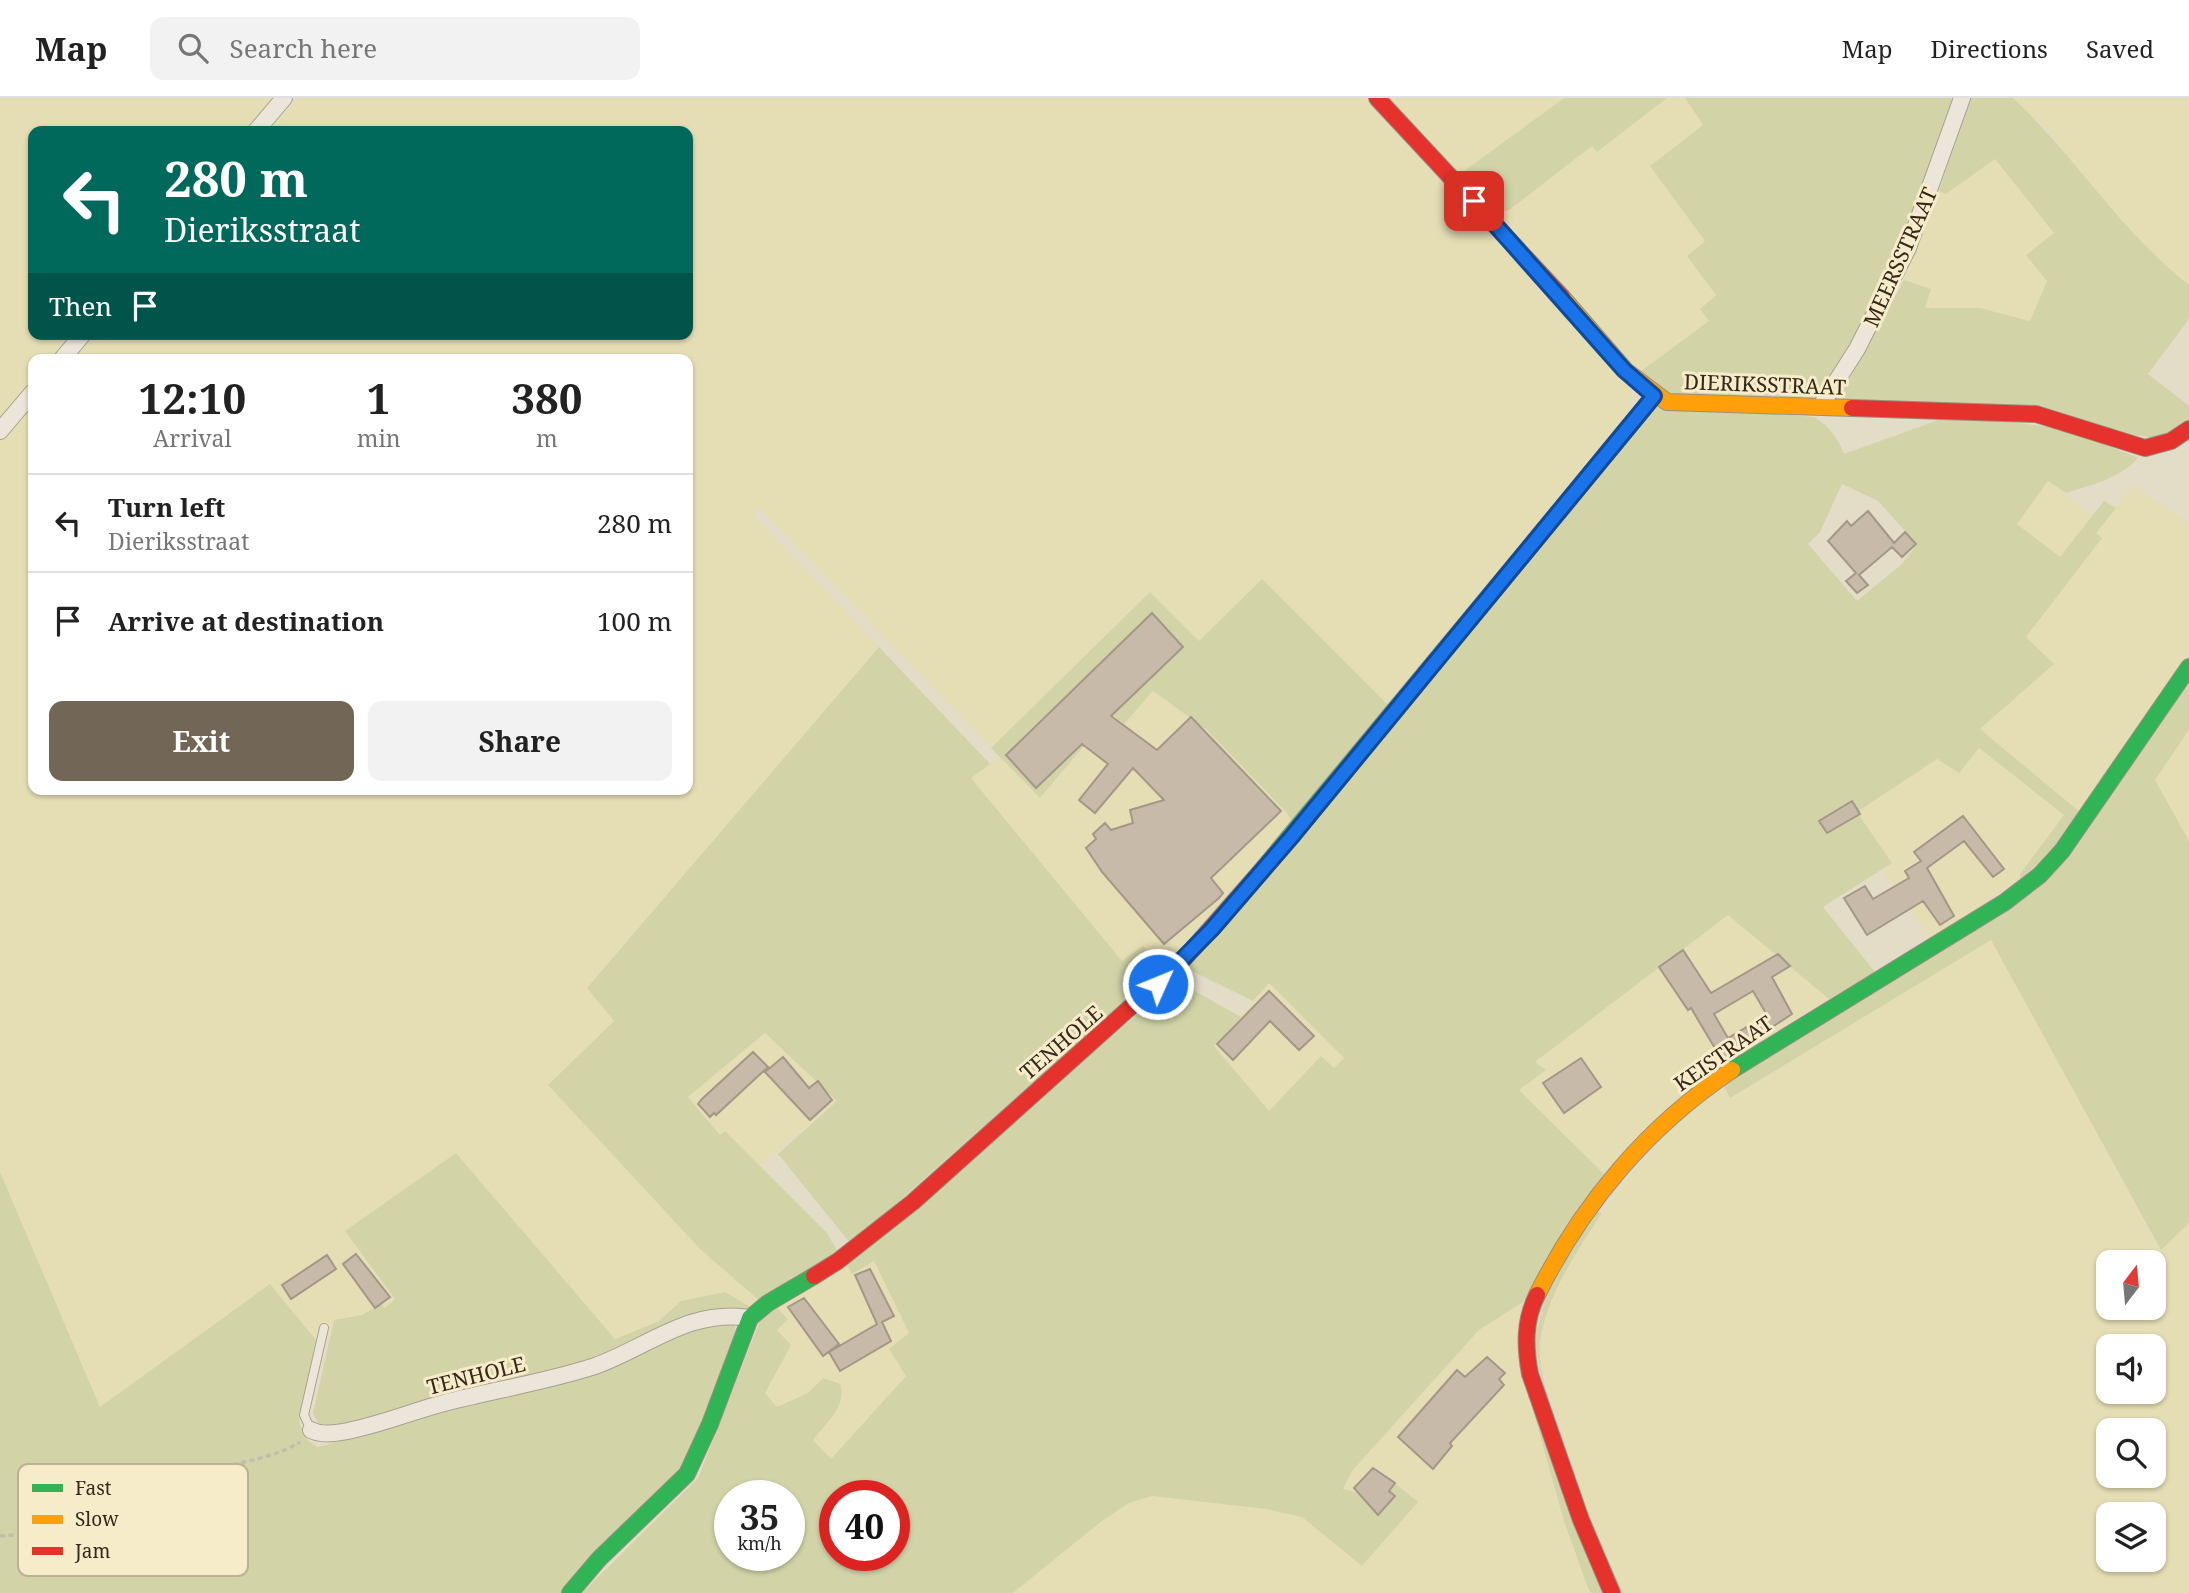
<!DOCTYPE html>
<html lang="en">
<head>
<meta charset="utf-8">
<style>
  :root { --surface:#fff; --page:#f2f2f2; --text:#222; --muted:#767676; --line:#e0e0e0; --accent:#726757 }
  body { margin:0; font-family:"Noto Serif",serif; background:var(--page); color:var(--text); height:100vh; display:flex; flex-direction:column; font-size:26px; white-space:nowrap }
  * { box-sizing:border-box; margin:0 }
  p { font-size:23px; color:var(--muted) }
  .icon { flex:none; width:38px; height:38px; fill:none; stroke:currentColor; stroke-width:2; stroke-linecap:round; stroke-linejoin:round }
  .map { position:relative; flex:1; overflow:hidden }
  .side { position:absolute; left:28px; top:256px; width:665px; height:441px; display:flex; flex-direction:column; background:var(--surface); border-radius:14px; box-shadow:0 2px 5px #0004 }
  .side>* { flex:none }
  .banner { position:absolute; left:28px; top:28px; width:665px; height:214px; border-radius:14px; box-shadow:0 2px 5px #0004; background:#00695c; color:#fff; overflow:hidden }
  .needle { width:46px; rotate:16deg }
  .fabs { position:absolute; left:2096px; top:1152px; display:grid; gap:14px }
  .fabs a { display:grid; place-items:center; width:70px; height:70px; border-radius:14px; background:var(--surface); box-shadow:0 2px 5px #0004; font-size:35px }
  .speed { position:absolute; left:714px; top:1382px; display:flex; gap:14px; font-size:35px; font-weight:700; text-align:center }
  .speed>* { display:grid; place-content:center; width:91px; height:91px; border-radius:50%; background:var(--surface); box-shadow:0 2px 5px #0004; line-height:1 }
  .speed small { font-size:18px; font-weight:400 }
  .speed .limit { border:10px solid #d22; background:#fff; color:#111 }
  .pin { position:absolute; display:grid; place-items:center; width:60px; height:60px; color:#fff; margin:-30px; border-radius:14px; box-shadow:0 4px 10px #0006 }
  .me { position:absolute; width:77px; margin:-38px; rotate:46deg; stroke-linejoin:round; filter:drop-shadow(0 0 5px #0008) }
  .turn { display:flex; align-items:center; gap:24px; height:147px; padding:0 21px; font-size:32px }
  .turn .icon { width:91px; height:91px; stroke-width:2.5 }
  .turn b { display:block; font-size:49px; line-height:60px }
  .then { display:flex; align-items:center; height:66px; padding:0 21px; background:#0003; gap:14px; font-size:26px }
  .eta { display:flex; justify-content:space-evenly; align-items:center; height:119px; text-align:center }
  .eta b { font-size:42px; font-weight:700; line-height:49px }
  .action { display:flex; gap:14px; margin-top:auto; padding:14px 21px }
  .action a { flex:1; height:80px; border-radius:14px; background:var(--accent); color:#fff; font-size:28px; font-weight:700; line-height:80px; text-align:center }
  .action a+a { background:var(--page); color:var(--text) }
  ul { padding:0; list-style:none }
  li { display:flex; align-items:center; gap:21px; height:98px; padding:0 21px; border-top:2px solid var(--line) }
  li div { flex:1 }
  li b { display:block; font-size:26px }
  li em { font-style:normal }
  header { display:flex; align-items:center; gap:42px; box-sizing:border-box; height:98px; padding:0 35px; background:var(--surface); border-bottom:2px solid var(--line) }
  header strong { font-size:33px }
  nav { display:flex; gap:38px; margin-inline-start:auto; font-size:24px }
  .search { width:490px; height:63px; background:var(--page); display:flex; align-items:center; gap:18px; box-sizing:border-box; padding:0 24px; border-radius:14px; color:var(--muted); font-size:26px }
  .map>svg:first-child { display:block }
</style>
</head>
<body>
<header>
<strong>Map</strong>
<div class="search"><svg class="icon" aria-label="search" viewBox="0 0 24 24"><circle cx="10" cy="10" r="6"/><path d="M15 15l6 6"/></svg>Search here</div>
<nav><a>Map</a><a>Directions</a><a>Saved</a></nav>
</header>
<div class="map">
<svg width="2189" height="1495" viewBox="0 0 2189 1495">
  <rect width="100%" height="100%" fill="#e3dcc7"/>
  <path fill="#e5deb5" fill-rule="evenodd" d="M0,0H278L250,33H33V236H78L57,261H33V288L0,327Z
    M298,0H1364L1591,246L1631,291L1632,302L1628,317L1392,611L1198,543L1149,494L991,650L760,410L753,416L879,549L587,889L615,923L701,1152L761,1204L752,1210L669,1212L659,1223L615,1241L456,1055L396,1201L385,1210L381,1206L362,1217L334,1222L328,1244L316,1242L270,1186L99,1310L0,1074V345L33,306V691H688V261H73L95,236H688V33H269Z
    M1388,0H1564L1460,76Z
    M1667,0H1685L1703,27L1650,68L1706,143L1716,197L1709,223L1640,274L1491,110L1509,112L1592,47L1597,54Z
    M2013,0H2189V187L2153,159L2097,96L2047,32Z
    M1995,60L2055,135L2047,183L2030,223L1980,210H1925L1930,191L1904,182L1939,93L1946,95Z
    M2049,383L2092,418L2061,459L2017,426Z
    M2133,387L2189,424V554L2080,714L1980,631L2053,566L2026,539L2102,440L2096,435Z
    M1153,593L1207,632L1286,714L1294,726L1161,870L1122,863L971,680L999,659L1040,700L1111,616L1124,626Z
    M2189,632V743L2155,682Z
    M1978,649L2064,717L2020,776V781L1931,842L1882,773L1892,765L1857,714L1937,661Z
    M1728,817L1829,901L1709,973L1633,1042L1605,1077L1519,992L1545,973L1535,964Z
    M1991,842L2160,1152L2189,1125V1495H1624L1586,1412L1539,1262L1547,1212L1569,1166L1618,1092L1675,1027L1722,984L1731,1000ZM2109,1164H2154V1209H2109ZM2109,1248H2154V1293H2109ZM2109,1332H2154V1377H2109ZM2109,1416H2154V1461H2109Z
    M1269,884L1344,960L1334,970L1321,959L1269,1014L1214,947Z
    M765,935L837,1003L760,1068L725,1034L721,1038L687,999Z
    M874,1163L909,1235L906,1277L831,1361L813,1342L844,1299L823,1280L808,1296L777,1309L765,1295L777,1272V1210L846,1165Z
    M1523,1204L1524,1280L1564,1423L1591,1495H1013L1102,1423L1130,1405L1152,1398L1266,1411L1302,1419L1362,1468L1367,1397L1342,1391L1352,1373L1479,1232Z"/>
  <path fill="#d2d4a8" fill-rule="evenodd" d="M1564,0H1667L1597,54L1592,48L1509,112L1501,114L1491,110L1460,76Z
    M1685,0H1960L1905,148L1835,283L1817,299L1670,297L1640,274L1709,223L1700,211L1716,197L1687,158L1705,143L1650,68L1703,27Z
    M1969,0H2013C2077,60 2119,132 2189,187V221L2148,276L2189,308V323L2158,340L1841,302L1842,294L1904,182L1931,191L1925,210H1980L2030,223L2047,183L2026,157L2054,135L1995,61L1946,96L1939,93Z
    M1657,305L1814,319C1829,328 1838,340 1844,356L1941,321L1969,318L2070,332L2138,360C2119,381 2092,387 2066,395L2048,383L2017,426L2060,459L2104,403L2116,410L2096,435L2102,440L2026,539L2054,566L1980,631L2080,714L2055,751L2020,781V776L2064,717L1979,650L1959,675L1937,661L1857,714L1892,765L1823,809L1875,874L1829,901L1728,817L1535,964L1546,972L1519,992L1605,1077L1523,1204L1479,1232L1352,1373L1343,1391L1367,1397L1385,1377L1418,1404L1362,1468L1302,1419L1266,1411L1152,1398L1129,1405L1102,1423L1013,1495H582L698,1380L760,1223L777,1210L788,1221L777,1232L791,1247L765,1295L777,1309L808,1295L823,1280L840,1286C847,1309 827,1324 813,1342L831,1361L906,1278L889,1251L909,1235L874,1163L852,1176L846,1165L1172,887H1184L1241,919L1214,948L1269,1013L1321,958L1334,970L1344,960L1269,885L1253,903L1188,871ZM1842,386L1878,403L1917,446L1902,466L1857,503L1808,446L1820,434ZM730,1398H789V1458H730ZM835,1398H894V1458H835Z
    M1262,481L1392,611L1294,726L1286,714L1207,632L1153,593L1124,626L1111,616L1040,700L991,650L1150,494L1199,543Z
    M879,549L990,666L971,680L1122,863L1143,848L1161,870L851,1146L778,1056L837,1003L765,935L688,999L720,1037L725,1033L826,1134L837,1152L761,1204L701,1152L548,987L614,923L587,890Z
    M2189,579V632L2155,682L2189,743V1125L2161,1152L1991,842L1730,1000L1722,984L2022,801Z
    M456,1055L615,1241L659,1223L681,1203L725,1194L752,1210L593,1265L359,1325L324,1329L318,1326L313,1315L334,1222L362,1217L381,1206L385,1210L395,1201L345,1133Z
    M0,1074L100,1309L270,1186L316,1242L299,1324L307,1342L318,1349L589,1275L698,1225L727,1221L735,1227V1236L689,1362L565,1495H0Z
    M1595,1113L1602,1115C1576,1155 1547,1196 1540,1244C1534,1289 1600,1451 1624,1495H1617L1551,1322L1534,1243L1550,1186Z
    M1524,1280L1606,1495H1591L1588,1490L1564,1423Z"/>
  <path fill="#c7baa8" stroke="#a39787" stroke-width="2" fill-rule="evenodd" d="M1868,413L1894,445L1905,434L1916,446L1902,459L1892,449L1859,477L1868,487L1857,495L1846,483L1856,475L1828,443L1847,423L1851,428Z
    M1152,515L1183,549L1111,618L1157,652L1191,619L1281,713L1211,780L1223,795L1219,800L1164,846L1102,774L1086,750L1096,741L1093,736L1105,725L1111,732L1133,725L1130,712L1164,702L1133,670L1095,715L1079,702L1108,666L1082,646L1036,690L1006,657Z
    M1852,703L1860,716L1827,735L1819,723Z
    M1963,718L2004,771L1993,779L1964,743L1927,770L1954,818L1940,827L1923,803L1867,837L1844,800L1865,788L1873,801L1909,780L1905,773L1921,763L1914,754Z
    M1683,852L1711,895L1778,856L1790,868L1772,879L1792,916L1722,962L1691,910L1688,912L1659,869ZM1753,893L1767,917L1728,940L1714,916Z
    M1269,893L1314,938L1299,952L1270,923L1233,962L1217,946Z
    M753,954L768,969L716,1017L714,1015L710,1019L698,1006L702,1001Z
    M783,959L809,990L818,983L832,1002L810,1022L765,974Z
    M1581,960L1601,989L1564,1015L1543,985Z
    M356,1156L390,1199L375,1210L343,1166Z
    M327,1157L336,1171L291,1201L282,1187Z
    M870,1171L894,1218L882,1224L891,1243L840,1273L829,1254L877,1226L855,1177Z
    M804,1200L839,1246L823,1258L788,1209Z
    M1487,1259L1505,1275L1499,1281L1504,1287L1450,1345L1452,1348L1433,1371L1398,1339L1457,1272L1465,1279Z
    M1373,1370L1395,1385L1389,1393L1395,1398L1378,1417L1354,1390Z"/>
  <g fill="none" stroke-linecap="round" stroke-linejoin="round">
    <g stroke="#a7a091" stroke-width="10">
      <path id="lane" d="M311,1332L304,1317L324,1230"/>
    </g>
    <g stroke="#a7a091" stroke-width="18">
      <path id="street" d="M256,33L284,0
        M62,261L83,236
        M1820,309L1857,251L1908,150L1962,0
        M0,333L33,294
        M311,1332C320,1337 331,1336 342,1334C377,1328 410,1314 444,1305C494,1292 546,1284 595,1268C648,1249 690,1210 750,1220"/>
    </g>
    <g stroke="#979081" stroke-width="18">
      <path id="fast" d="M1261,773L1504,480
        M1732,972L2005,804L2040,777L2062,753L2189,569
        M570,1495L599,1461L687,1376L710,1326L750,1220L768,1205L814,1178"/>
    </g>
    <g stroke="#979081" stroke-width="18">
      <path id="slow" d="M1562,199L1626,273L1667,304L1852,310
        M1504,480L1654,298
        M1537,1197C1582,1106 1648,1028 1732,972"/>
    </g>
    <g stroke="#979081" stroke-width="18">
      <path id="jam" d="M1377,0L1562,199
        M1852,310L2036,316L2145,350L2171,343L2189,331
        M814,1178L838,1163L913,1104L1183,862L1261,773
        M1537,1197C1524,1223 1525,1249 1530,1276L1581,1422L1612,1495"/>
    </g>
    <path stroke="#c3bdb0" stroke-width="3.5" stroke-dasharray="5 3.5" stroke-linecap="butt" d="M0,1438C44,1436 89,1423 130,1404C142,1398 152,1386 166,1381C207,1368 265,1366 300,1344"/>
    <use href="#lane" stroke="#ebe6d9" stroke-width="8"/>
    <use href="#street" stroke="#ebe6d9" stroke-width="16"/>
    <use href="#fast" stroke="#30b455" stroke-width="16"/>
    <use href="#slow" stroke="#ff9f0a" stroke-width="16"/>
    <use href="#jam" stroke="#e5322d" stroke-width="16"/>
  </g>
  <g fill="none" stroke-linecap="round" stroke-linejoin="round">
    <g stroke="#114b97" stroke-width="18">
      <path id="route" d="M1158,886L1212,831L1293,737L1654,298L1624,272L1474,103"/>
    </g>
    <use href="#route" stroke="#1a73e8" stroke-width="12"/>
  </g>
  <g text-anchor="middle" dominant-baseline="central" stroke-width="6" stroke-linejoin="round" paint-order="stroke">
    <g font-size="21" fill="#35281a" stroke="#f7ecca">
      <text transform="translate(1900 159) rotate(-66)">MEERSSTRAAT</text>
      <text transform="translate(1765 286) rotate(2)">DIERIKSSTRAAT</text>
      <text transform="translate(1061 944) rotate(-41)">TENHOLE</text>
      <text transform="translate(1723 955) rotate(-35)">KEISTRAAT</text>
      <text transform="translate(476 1277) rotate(-14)">TENHOLE</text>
    </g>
  </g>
  <rect x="18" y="1366" width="230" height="112" rx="10" fill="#f7ecca" stroke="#bdb195" stroke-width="2"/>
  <rect x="32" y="1386" width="31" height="8" fill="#30b455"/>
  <rect x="32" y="1417" width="31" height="9" fill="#ff9f0a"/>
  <rect x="32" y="1449" width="31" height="8" fill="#e5322d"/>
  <g font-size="19" fill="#35281a">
    <text x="75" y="1397">Fast</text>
    <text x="75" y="1428">Slow</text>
    <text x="75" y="1460">Jam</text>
  </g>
</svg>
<div class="fabs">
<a><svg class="needle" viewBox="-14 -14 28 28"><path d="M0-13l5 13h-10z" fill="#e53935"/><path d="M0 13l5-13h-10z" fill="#767676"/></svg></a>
<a><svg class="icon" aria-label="sound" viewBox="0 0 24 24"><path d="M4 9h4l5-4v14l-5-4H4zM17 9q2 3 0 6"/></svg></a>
<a><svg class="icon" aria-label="search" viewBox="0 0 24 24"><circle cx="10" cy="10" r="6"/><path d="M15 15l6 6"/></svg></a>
<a><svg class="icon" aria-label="layers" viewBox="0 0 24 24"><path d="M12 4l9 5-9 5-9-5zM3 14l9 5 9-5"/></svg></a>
</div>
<div class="speed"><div>35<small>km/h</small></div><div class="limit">40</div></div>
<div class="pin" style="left:1474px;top:103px;background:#d93025"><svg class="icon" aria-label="arrive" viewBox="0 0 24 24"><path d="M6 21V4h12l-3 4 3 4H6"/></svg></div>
<svg class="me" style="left:1158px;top:886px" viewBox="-20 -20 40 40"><circle r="17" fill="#1a73e8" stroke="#fff" stroke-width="3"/><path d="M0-11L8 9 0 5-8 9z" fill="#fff"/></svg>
<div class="banner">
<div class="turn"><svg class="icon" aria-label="left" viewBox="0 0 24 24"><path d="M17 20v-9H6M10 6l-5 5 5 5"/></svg><div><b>280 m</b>Dieriksstraat</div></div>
<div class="then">Then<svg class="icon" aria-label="arrive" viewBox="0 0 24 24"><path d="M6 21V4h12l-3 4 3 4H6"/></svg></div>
</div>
<section class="side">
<div class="eta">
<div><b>12:10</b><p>Arrival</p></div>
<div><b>1</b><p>min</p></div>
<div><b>380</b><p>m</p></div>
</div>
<ul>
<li><svg class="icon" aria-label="left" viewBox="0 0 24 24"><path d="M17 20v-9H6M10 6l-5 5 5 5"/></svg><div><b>Turn left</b><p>Dieriksstraat</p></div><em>280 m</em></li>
<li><svg class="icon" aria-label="arrive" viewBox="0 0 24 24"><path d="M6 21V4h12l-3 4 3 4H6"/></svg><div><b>Arrive at destination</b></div><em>100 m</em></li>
</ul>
<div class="action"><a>Exit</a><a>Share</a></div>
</section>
</div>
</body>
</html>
